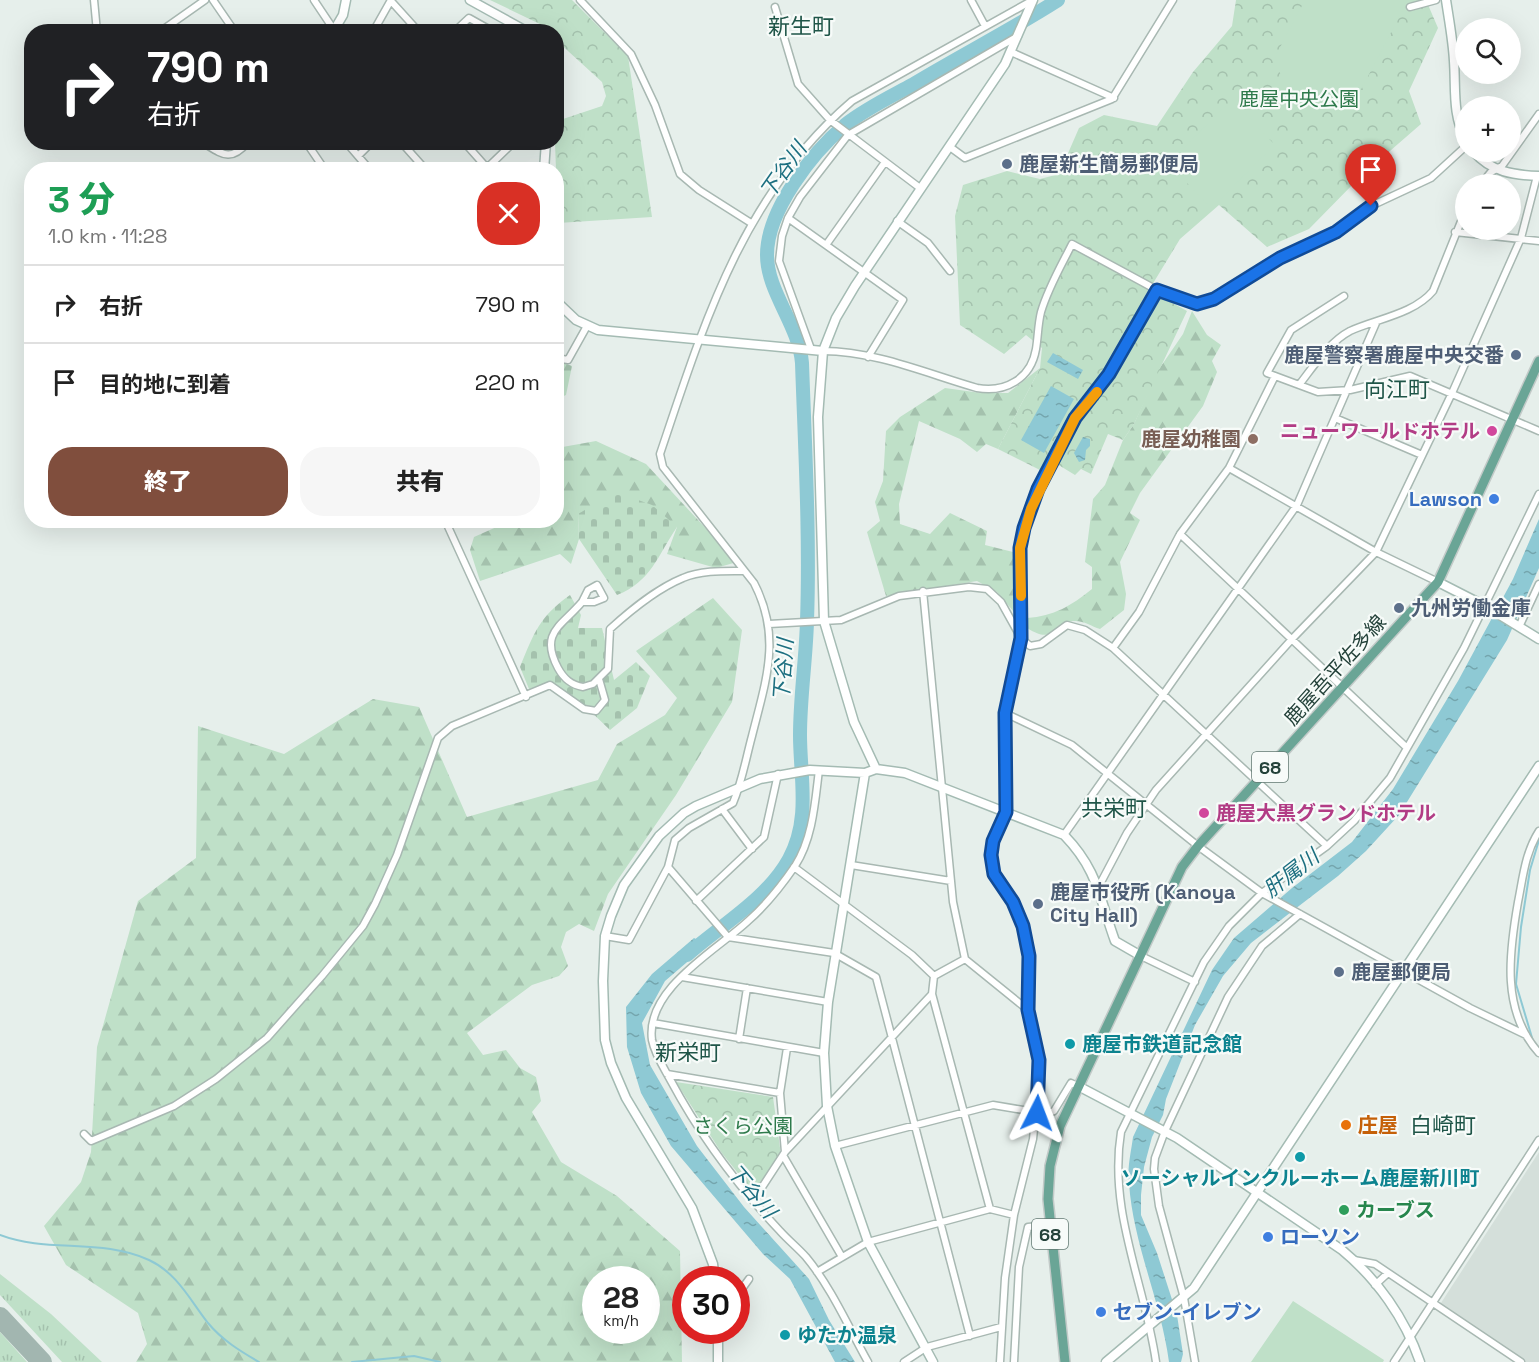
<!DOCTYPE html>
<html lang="ja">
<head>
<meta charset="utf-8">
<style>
  :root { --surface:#fff; --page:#f6f6f6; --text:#222; --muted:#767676; --line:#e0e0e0; --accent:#804e3d }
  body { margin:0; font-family:"Space Grotesk","Noto Sans JP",sans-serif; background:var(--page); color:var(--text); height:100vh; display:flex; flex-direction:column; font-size:22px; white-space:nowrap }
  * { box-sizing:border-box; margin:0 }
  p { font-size:20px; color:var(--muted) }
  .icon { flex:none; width:33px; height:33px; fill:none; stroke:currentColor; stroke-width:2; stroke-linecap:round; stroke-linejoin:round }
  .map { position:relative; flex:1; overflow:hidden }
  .drawer { position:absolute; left:24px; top:162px; width:540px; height:366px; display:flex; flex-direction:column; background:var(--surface); border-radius:24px; box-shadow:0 6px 24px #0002 }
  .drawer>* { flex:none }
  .guide { position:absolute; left:24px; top:24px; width:540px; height:126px; border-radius:24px; box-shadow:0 6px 24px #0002; background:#202124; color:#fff; overflow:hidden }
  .tools { position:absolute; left:1455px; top:18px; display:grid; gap:12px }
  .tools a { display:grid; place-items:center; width:66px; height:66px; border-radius:50%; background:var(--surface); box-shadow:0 6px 24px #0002; font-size:30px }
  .speed { position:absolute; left:582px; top:1266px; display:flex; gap:12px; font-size:30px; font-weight:700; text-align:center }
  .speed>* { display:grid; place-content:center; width:78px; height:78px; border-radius:50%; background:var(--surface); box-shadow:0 6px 24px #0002; line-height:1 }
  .speed small { font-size:15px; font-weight:400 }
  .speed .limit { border:9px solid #d22; background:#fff; color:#111 }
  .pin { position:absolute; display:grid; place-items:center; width:51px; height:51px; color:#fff; margin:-62px -26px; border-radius:50% 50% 50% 0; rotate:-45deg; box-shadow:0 0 6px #0007 }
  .pin .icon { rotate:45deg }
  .me { position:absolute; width:66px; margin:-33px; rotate:3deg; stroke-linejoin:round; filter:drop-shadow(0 0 4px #0008) }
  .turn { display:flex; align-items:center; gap:21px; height:126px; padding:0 24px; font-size:27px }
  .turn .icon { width:78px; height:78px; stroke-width:2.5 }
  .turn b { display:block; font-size:42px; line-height:51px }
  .round { display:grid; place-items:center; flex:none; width:63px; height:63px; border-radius:24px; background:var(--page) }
  .summary { display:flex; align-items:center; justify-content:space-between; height:102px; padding:0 24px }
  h1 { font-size:36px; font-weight:800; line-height:45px; color:#1e9e55 }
  .action { display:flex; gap:12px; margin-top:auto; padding:12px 24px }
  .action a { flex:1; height:69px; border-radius:24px; background:var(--accent); color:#fff; font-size:24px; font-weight:800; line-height:69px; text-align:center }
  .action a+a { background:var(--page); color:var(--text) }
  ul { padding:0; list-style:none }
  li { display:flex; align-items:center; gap:18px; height:78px; padding:0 24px; border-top:2px solid var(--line) }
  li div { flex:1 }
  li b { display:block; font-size:22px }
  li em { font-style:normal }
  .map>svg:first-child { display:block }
</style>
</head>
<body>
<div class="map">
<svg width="1539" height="1362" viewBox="0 0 1539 1362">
  <defs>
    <pattern id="grass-tufts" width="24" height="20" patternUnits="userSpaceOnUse" patternTransform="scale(1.5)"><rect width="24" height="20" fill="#bfe0c8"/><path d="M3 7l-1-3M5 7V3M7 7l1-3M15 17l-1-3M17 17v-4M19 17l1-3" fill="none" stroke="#a4c1ad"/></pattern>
    <pattern id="forest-firs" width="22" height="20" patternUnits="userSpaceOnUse" patternTransform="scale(1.5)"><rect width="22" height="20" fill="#bfe0c8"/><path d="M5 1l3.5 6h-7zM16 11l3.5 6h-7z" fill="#a4c1ad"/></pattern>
    <pattern id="cemetery-stones" width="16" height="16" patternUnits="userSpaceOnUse" patternTransform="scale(1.5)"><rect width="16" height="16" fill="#bfe0c8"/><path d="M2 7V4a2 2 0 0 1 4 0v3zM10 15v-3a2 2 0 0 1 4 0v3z" fill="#a4c1ad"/></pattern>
    <pattern id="park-crowns" width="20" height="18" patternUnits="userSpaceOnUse" patternTransform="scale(1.5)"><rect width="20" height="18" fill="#bfe0c8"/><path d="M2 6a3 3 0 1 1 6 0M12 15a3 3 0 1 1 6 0" fill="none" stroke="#a4c1ad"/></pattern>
    <pattern id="water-ripples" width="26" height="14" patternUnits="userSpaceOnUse" patternTransform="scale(1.5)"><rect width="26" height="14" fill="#8ec9d4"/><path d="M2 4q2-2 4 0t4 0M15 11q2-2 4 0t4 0" fill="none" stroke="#74a5ad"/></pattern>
  </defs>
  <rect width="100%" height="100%" fill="#e6efeb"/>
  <path fill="#d4dfda" d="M1539,1152V1362H1525L1439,1306Z"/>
  <path fill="url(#grass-tufts)" d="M0,1274L51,1314L102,1362H62L0,1295Z
    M0,1332L27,1362H0Z"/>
  <path fill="url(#forest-firs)" fill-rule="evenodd" d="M1192,311L1207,335L1221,345L1212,361L1217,372L1203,406L1140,493L1130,513L1140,520L1120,562L1126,594L1124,610L1100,629C1091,626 1083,620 1073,621C1048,623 1056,646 1027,628V618C1054,616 1071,606 1092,589V567L1085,562L1093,499L1105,485L1123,440L1134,424L1157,372L1183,334Z
    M556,360L572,366L566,395L557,399Z
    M1040,368L998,449L986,444L977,452L960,439L919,421L899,504L900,524L930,534L950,513L987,531L985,545L1013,552L1014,612L997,592L977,581L886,596L867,532L880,521L875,502L883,481L886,431L900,417L945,388L981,393H1008Z
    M596,441L646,464L737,562L716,568L667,554L677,527L578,514L579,539L571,564L560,554L480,581L470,550L474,537L510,521L556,520L557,448Z
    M713,598L742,630L732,702L676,795L608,894L594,931L579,924L566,932L561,947L568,966L559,976L532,985L467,1033L483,1055L506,1050L520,1068L536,1077L541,1101L532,1112L561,1162L617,1196L680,1251L682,1362H136L147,1344L138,1313L66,1265L44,1226L81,1182L91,1152L97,1047L138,901L196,858L198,726L284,754L373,699L419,707L467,817L598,780L617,744L665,715L677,698L636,651ZM596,1280H646V1330H596Z"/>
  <path fill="url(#cemetery-stones)" d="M616,492L652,505L677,527C658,555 651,582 617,595L579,539L578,514Z
    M570,595L581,615L578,628H602L614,680L636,662L650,676L637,708L610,730L585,706L550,685L529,689L520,667C534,633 539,617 570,595Z"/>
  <path fill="url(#park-crowns)" d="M490,0H572L628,56L652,217L558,223L555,143L557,121L602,106L606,96L602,82L557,41L556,32L545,31L542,25Z
    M1236,0H1426L1438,28L1409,91L1421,124L1360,177L1309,229L1267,247L1219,205L1180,239L1149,290L1187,311L1134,424L1123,440L1108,434L1091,474L1081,469L1075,475L1047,458L1040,470L998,449L1040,368L1042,348L1026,335L1004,354L960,325L955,216L963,185L1007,171L1040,179L1059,174L1079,128L1104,115L1157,126L1193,72L1232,26Z
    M676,1082L773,1097L781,1155L753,1192L721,1152Z"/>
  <path fill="#bfe0c8" d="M1305,0H1408L1355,101L1322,106L1285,89L1275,57Z
    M1232,100L1275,145L1211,208L1168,163Z
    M1293,1301L1384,1360L1383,1362H1251Z"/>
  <path fill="url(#water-ripples)" d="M1053,353L1083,370L1078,379L1047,362Z
    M1051,386L1074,399L1044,453L1021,440Z
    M1083,437L1090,439V446L1086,450L1085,460L1079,462L1074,453Z
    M1539,519V568L1507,640L1399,815L1366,851L1338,876L1251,943L1223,976L1195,1025L1166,1099L1163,1115L1152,1137L1144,1167L1141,1195V1215L1157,1253L1177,1315L1183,1354L1181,1362H1169C1161,1301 1133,1244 1129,1183C1127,1167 1131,1153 1133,1137L1212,970L1234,938L1292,888L1352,842L1393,789L1458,681L1513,579Z
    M694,938L707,945L665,981L642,1023L650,1065L697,1146L744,1207L809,1279L829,1320L855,1362H835L790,1279L763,1254L671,1146L641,1093L627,1047L626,1007L652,974Z"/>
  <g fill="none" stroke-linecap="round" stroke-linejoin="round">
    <path stroke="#8ec9d4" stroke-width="2" d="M1533,1041L1516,984L1521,927L1530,870L1539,840
      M0,1235C47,1253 102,1238 149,1260C177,1273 190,1300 208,1323C222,1340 240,1351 259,1362
      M352,1362L414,1356L440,1362"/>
    <path stroke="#8ec9d4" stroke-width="14" d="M687,955C721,925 767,899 789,859C811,819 800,777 800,735C800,697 806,659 807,621C810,536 805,449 802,363C799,325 767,292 767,255C767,210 812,153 845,125C865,109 890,97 912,85C960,56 1011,30 1058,0"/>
    <path stroke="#a2b6b0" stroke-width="20" d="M0,1317L42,1362"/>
    <g stroke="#a8b8b2" stroke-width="9">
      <path id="street" d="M94,0L97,32
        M213,0L235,32
        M314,0L334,30
        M580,0L631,54L655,105L680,174L699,190L751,223
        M971,0L985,26
        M391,1L419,32
        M775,7L798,84L830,120L920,188
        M1410,7L1436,0
        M161,31L205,0
        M373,32L391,0
        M454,32L469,18L494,32
        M1011,52L1114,98
        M202,142C222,154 230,163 248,142
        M306,142L325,170
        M346,142L370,170
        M401,142L426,170
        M464,142L487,168
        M950,147L965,158L1112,99L1173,0
        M358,156L372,142
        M485,170L514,142
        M523,170L544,166
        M1481,184L1491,172L1502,166L1539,114
        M788,218L903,300L868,357
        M897,221L928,243L950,271
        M1455,232L1539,241
        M826,245L885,162
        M1344,296L1291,330L1267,373L1318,392L1350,390L1410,376L1539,431
        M811,349L779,261L782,236L788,218L800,197L848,135L1018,36
        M823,351C875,351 928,374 977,388C1005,393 1031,379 1036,349C1038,337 1038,324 1041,312C1048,288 1061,266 1072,244L1157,290L1196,304L1214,299L1280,258L1336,233L1371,206L1431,178L1466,146
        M556,358L568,360L587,326
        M1299,385C1313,367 1329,342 1350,331C1376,319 1414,314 1433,291L1466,209
        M1335,418L1422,455
        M1229,468L1376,552L1438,582
        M445,520L526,697
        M1180,534L1405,746
        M923,591L953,902L965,959L1028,1010
        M582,602L588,590L597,585L604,598L594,602H582C562,626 539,632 558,668C564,679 571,685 583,687L593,684L608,669L610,629C631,610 656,589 683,578C701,570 725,571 744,571
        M769,624L841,620L899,596L969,587L987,589L1001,602L1021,638L1030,646L1041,644L1067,625L1085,630L1113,648L1327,846
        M1519,627L1539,584
        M1113,648L1139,612L1180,534L1229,468L1275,376
        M1005,713L1072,745L1198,846L1262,893L1470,1008L1526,1035
        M819,770C815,802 813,838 795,866C782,885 765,906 748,921C717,950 645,989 652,1040C655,1055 664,1068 671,1081C700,1135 738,1186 780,1231C788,1240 798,1248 806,1257C831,1287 849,1328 868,1362
        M722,809L752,849
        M1539,831C1525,853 1523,877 1518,902C1509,953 1501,1011 1539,1053
        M1064,835L1297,505L1376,323
        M851,865L951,881
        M668,867L728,937L834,953L876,977L970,1336
        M794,867L912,955L934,976L932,994L990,1209
        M1099,886L1127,833L1156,790L1292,639L1376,552L1452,393L1521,238L1537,176
        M696,901L764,837L778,774
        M605,936L629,940L668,867L675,840L689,828L733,803C742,782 746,758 752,736C766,680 782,637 754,583L663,467L660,454C704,323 743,194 852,101L1033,0
        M1141,956L1195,982
        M934,976L965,959
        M682,977L828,1002
        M653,1023L824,1053
        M739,1039L747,988
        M667,1074L780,1093
        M84,1134L91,1141L174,1106L216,1079L267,1038L322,976L363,926L375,904L397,855L438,738L452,726L550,685L584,709L596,711L605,700L599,679
        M835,1146L993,1105L1047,1114L1054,1111L1071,1083L1080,1087
        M785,1152L932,994
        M784,1157L842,1257
        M753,1201L785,1152L780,1093L787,1048
        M1354,1260L1375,1264L1521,1362
        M817,1272L868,1242L990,1209L1014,1215
        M1375,1285L1388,1273
        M736,1297L749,1279
        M904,1362L927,1347L1001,1327
        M1000,1362L1005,1278L1014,1215L1033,1139L1039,1081V1060L1028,1010L1029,956L1023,925L1013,902L994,874L991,855L993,841L1006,812L1005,713L1021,638L1020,548L1024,528L1038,489L1075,418L1109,374L1157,290
        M1014,1362L1019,1267L1028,1227L1050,1225
        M1156,1362C1145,1284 1108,1212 1121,1132L1204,962L1229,926L1262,893L1327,846L1354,821L1390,778L1464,648L1539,494
        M1195,1362L1184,1298L1159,1206L1154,1169L1155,1158L1165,1131L1228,997L1262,946L1300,914
        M1394,1362L1539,1140"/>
    </g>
    <g stroke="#a4bbb3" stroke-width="11">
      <path id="secondary" d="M470,0L528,32
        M1446,0C1449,20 1453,41 1454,61C1456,89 1452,115 1466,140
        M333,32L343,15L346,0
        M1474,152C1491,172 1514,175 1539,176
        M544,170L546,142
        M556,301L576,320L598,330L823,351
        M1438,582L1487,607L1539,639
        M876,769L854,722L824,621L818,417L823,351L836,318L855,286L1005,64L1033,0
        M865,773L828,1002L824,1053L827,1106L835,1146L868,1242L933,1362
        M1080,1087L1177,1138L1342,1250C1377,1279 1405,1318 1420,1362
        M715,1280L713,1264L692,1208L626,1098L611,1063L605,1040L603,981L605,936L611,916L624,885L659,836L684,813L696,806L760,779L810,770L865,773L876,769L905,773L1064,835C1098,870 1099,897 1115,941L1141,956
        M718,1362V1330
        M1106,1362L1194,1288L1539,766"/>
    </g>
    <g stroke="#c2cac8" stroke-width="12">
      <path id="primary" d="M1065,1362L1048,1199L1050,1166L1060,1126L1182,867L1198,846L1438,582L1539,361"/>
    </g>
    <use href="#street" stroke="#fff" stroke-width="6"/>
    <use href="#secondary" stroke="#fff" stroke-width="8"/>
    <use href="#primary" stroke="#6aa596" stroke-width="9"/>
  </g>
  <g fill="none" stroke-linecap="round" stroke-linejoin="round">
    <g stroke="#114b97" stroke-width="15">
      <path id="route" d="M1037,1113L1039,1060L1028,1010L1029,956L1023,926L1013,902L994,874L991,855L993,841L1006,812L1005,713L1021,638L1020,548L1024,528L1038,489L1075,418L1109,374L1157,290L1197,304L1214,299L1280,258L1336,232L1371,206"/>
    </g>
    <use href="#route" stroke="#1a73e8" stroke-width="10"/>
    <path stroke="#f59e0b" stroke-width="10" d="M1021,596L1020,548L1031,509L1075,418L1097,392"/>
  </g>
  <g fill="#5c6f8a" stroke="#f7fbf9" stroke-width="2">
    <circle cx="1007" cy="164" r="6"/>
    <circle cx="1516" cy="355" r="6"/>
    <circle cx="1399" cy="608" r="6"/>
    <circle cx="1038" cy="904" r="6"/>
    <circle cx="1339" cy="972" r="6"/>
  </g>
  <g fill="#d1479c" stroke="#f7fbf9" stroke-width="2">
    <circle cx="1492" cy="431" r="6"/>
    <circle cx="1204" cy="813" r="6"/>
  </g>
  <circle fill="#8d6e63" stroke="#f7fbf9" stroke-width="2" cx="1253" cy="439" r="6"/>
  <g fill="#3f7fe0" stroke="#f7fbf9" stroke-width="2">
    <circle cx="1494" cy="499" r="6"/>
    <circle cx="1268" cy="1237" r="6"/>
    <circle cx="1101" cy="1312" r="6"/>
  </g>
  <g fill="#0f9aa8" stroke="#f7fbf9" stroke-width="2">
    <circle cx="1070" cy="1044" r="6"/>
    <circle cx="1300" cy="1157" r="6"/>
    <circle cx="785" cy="1335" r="6"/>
  </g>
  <circle fill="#e8710a" stroke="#f7fbf9" stroke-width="2" cx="1346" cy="1125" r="6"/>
  <circle fill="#2e9e5b" stroke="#f7fbf9" stroke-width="2" cx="1344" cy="1210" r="6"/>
  <g text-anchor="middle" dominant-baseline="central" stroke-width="4.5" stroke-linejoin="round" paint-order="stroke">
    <g fill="#f7fbf9" stroke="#637a73" stroke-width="1.5">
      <rect x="1252" y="752" width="36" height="30" rx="4.5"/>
      <rect x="1032" y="1219" width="36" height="30" rx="4.5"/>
    </g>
    <g font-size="18" font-weight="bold" fill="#24423a">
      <text x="1270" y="767">68</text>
      <text x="1050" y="1234">68</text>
    </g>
    <g font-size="20" fill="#2d7a4b" stroke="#f7fbf9">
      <text x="1299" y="99">鹿屋中央公園</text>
      <text x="743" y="1126">さくら公園</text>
    </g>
    <g font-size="20" font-weight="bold" fill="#4e5e75" stroke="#f7fbf9" text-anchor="start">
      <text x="1019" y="164">鹿屋新生簡易郵便局</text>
      <text x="1504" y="355" text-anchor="end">鹿屋警察署鹿屋中央交番</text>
      <text x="1411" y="608">九州労働金庫</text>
      <text x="1050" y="892">鹿屋市役所 (Kanoya<tspan x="1050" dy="23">City Hall)</tspan></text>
      <text x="1351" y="972">鹿屋郵便局</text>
    </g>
    <g font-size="20" font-weight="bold" fill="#b23c85" stroke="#f7fbf9" text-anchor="end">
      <text x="1480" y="431">ニューワールドホテル</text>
      <text x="1216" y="813" text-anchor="start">鹿屋大黒グランドホテル</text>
    </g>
    <g font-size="20" font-weight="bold" fill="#785e54" stroke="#f7fbf9" text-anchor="end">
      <text x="1241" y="439">鹿屋幼稚園</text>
    </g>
    <g font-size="20" font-weight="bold" fill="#366cbe" stroke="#f7fbf9" text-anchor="start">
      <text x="1482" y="499" text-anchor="end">Lawson</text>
      <text x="1280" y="1237">ローソン</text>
      <text x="1113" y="1312">セブン-イレブン</text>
    </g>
    <g font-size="20" fill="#24423a" stroke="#f7fbf9">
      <text transform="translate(1335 670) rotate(-48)">鹿屋吾平佐多線</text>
    </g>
    <g font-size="20" font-weight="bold" fill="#0d838f" stroke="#f7fbf9" text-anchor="start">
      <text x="1082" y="1044">鹿屋市鉄道記念館</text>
      <text x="1300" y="1178" text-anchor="middle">ソーシャルインクルーホーム鹿屋新川町</text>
      <text x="797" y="1335">ゆたか温泉</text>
    </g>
    <g font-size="20" font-weight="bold" fill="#c56008" stroke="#f7fbf9" text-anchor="start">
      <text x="1358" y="1125">庄屋</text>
    </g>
    <g font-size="20" font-weight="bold" fill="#27864d" stroke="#f7fbf9" text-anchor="start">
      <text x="1356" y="1210">カーブス</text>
    </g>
    <g font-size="21" font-style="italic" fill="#1c6f80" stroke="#f7fbf9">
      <text transform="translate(783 170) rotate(-55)">下谷川</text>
      <text transform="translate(783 670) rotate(-86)">下谷川</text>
      <text transform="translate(1291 873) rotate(-38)">肝属川</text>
      <text transform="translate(752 1191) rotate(50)">下谷川</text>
    </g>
    <g font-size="22" fill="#1f5548" stroke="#f7fbf9">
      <text x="801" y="26">新生町</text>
      <text x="1397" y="389">向江町</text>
      <text x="1114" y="808">共栄町</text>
      <text x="688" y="1052">新栄町</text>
      <text x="1443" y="1125">白崎町</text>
    </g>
  </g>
</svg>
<div class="tools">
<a><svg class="icon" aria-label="search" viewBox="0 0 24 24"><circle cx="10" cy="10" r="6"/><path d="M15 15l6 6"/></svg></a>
<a>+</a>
<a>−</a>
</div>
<div class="speed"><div>28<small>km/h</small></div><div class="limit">30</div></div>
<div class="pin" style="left:1371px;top:206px;background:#d93025"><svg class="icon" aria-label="arrive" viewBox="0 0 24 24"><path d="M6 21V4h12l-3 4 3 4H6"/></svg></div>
<svg class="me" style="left:1037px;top:1113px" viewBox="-20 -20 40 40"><path d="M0-17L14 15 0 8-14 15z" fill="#1a73e8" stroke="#fff" stroke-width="4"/></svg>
<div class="guide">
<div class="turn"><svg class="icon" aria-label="right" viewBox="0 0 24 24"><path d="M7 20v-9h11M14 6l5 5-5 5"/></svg><div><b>790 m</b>右折</div></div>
</div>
<section class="drawer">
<div class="summary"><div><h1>3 分</h1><p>1.0 km · 11:28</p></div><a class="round" style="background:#d93025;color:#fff"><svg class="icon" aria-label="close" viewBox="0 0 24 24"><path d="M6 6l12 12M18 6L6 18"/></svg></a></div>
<ul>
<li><svg class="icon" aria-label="right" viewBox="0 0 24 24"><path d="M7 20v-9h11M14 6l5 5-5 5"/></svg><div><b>右折</b></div><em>790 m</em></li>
<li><svg class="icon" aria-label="arrive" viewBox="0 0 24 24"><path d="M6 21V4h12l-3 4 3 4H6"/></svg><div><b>目的地に到着</b></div><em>220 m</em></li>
</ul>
<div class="action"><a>終了</a><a>共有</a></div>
</section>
</div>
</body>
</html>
